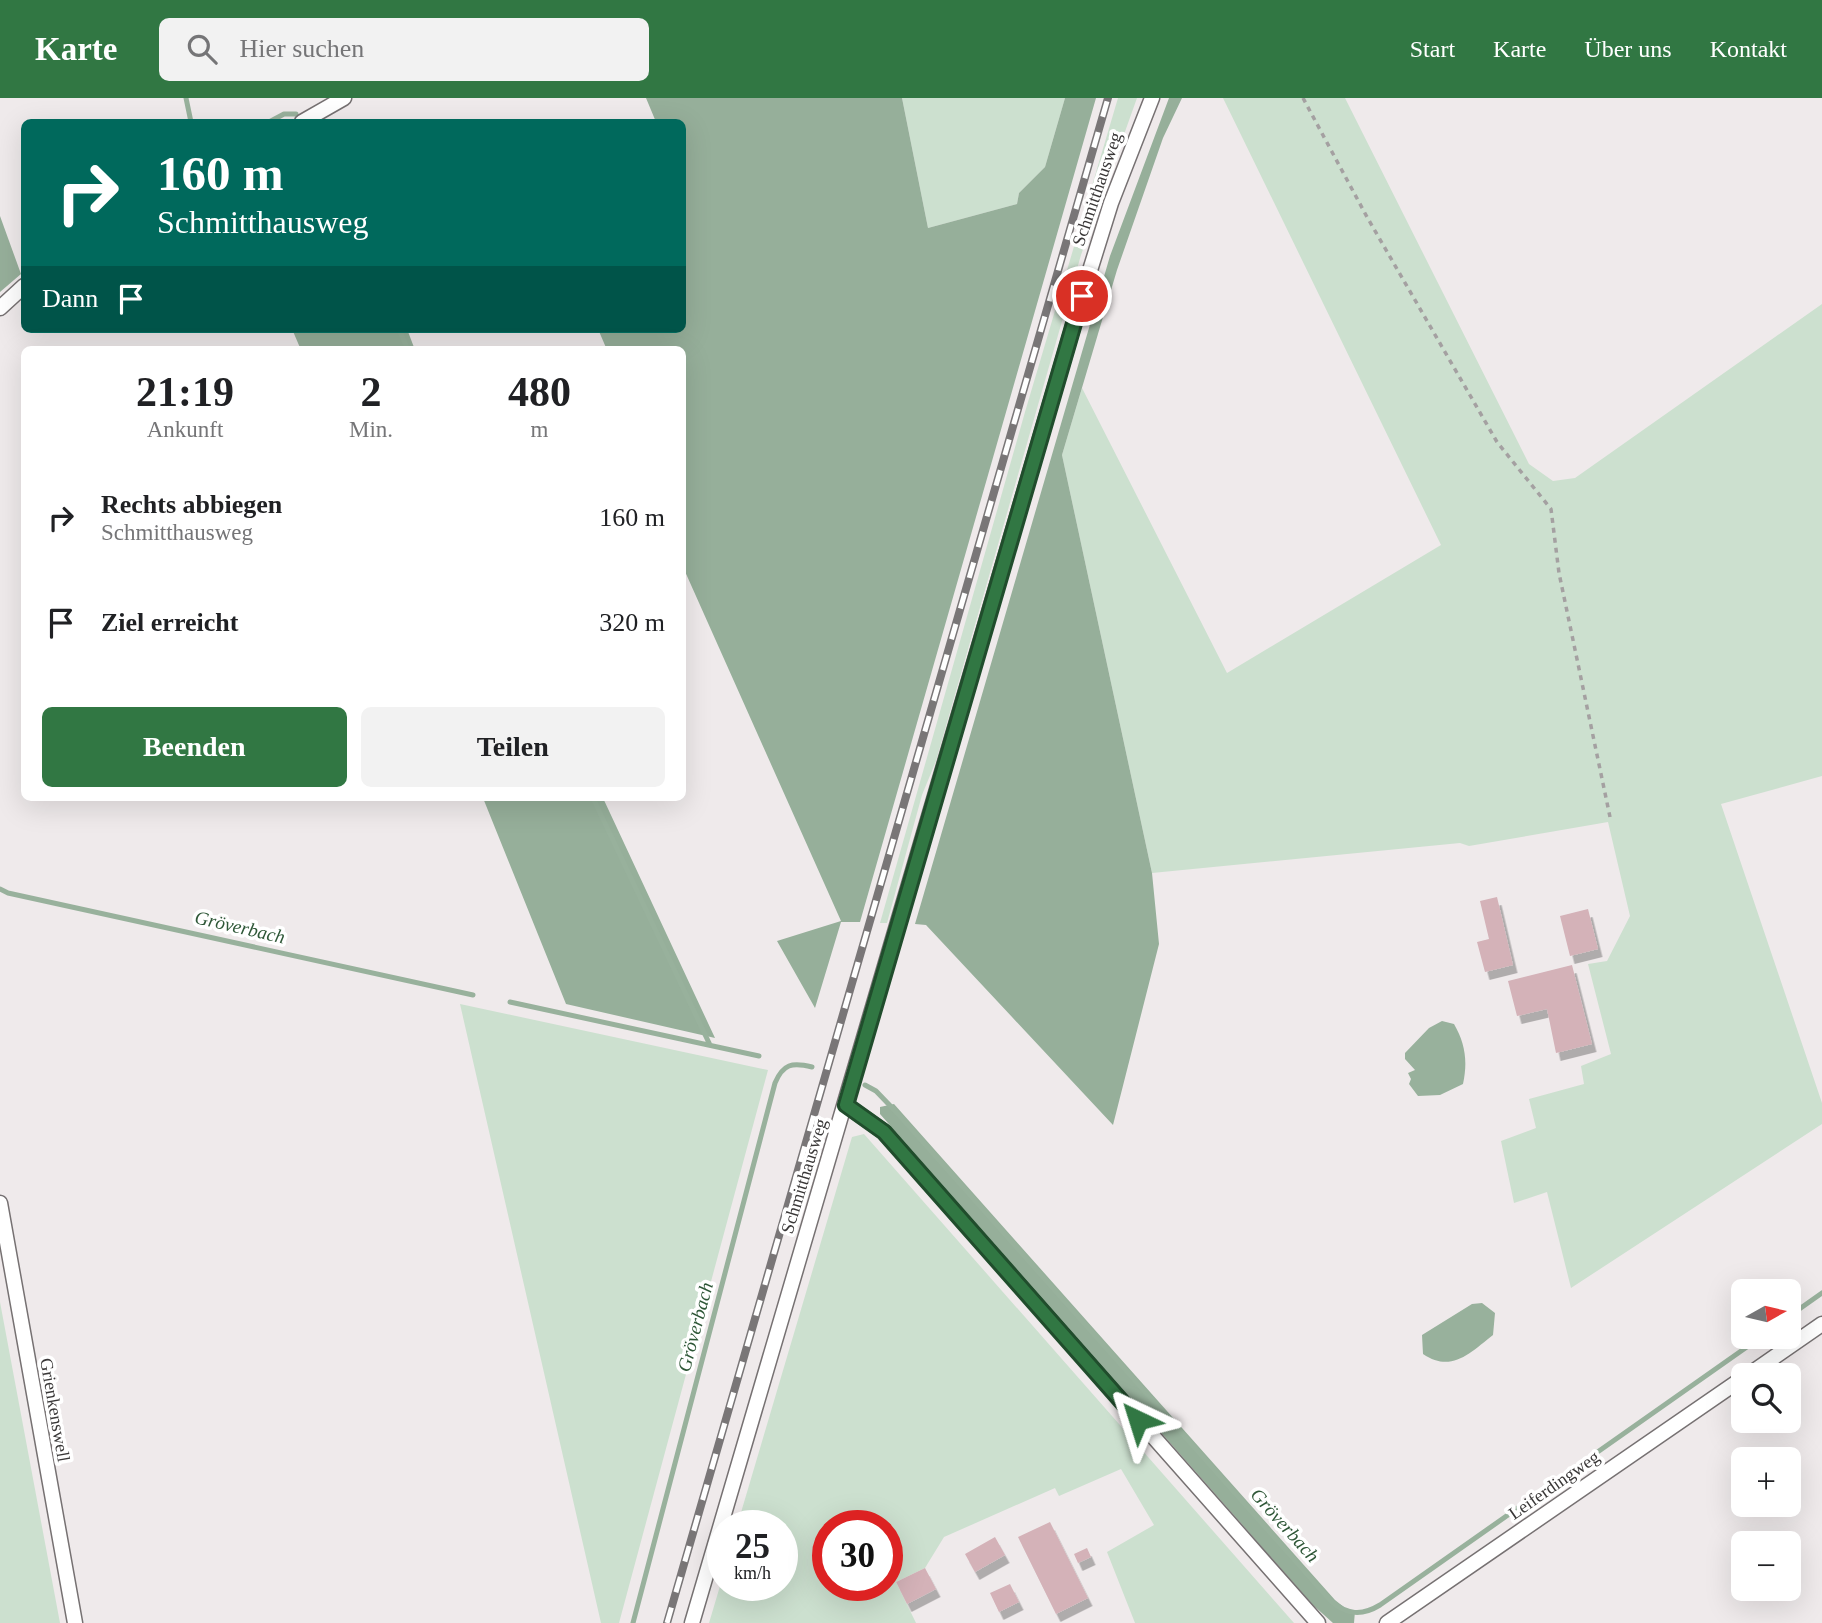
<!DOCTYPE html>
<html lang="de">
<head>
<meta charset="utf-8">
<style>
  :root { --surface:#fff; --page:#f2f2f2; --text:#202124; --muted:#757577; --accent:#317743 }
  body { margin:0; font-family:Georgia,serif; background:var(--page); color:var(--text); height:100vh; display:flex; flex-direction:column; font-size:26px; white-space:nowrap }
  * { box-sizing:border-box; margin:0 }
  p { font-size:23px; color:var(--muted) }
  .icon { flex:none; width:38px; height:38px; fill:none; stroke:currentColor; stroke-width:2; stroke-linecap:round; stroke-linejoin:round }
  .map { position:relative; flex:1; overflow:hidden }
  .panel { position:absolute; left:21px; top:248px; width:665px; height:455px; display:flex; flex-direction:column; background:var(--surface); border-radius:10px; box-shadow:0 7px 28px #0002 }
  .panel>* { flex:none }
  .guide { position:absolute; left:21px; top:21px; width:665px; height:214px; border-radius:10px; box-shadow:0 7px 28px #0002; background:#00695c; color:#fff; overflow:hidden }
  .needle { width:46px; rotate:82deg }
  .tools { position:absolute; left:1731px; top:1181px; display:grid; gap:14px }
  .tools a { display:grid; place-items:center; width:70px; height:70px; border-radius:10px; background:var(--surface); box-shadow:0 7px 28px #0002; font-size:35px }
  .speed { position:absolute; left:707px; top:1412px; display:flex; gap:14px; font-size:35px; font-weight:700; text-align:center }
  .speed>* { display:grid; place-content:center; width:91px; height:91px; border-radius:50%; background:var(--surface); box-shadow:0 7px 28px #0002; line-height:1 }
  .speed small { font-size:18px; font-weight:400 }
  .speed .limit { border:10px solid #d22; background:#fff; color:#111 }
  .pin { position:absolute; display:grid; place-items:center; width:60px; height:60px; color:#fff; margin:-30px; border:4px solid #fff; border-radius:50%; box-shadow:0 2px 7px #0007 }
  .me { position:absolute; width:77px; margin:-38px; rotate:319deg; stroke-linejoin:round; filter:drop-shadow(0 0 5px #0008) }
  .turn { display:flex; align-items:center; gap:24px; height:147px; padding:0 21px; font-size:32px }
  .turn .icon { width:91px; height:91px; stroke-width:2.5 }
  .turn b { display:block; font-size:49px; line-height:60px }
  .then { display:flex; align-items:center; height:66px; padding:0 21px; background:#0003; gap:14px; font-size:26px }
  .eta { display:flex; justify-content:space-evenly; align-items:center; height:119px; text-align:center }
  .eta b { font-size:42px; font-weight:700; line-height:49px }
  .cta { display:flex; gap:14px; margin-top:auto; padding:14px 21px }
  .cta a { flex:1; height:80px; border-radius:10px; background:var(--accent); color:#fff; font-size:28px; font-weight:700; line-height:80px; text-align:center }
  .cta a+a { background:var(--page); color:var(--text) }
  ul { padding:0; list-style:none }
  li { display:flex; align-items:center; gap:21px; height:105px; padding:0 21px }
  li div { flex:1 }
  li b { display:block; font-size:26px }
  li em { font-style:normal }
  header { display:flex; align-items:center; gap:42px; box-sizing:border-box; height:98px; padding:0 35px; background:var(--accent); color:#fff }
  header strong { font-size:33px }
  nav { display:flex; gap:38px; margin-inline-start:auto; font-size:24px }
  .search { width:490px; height:63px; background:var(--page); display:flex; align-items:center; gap:18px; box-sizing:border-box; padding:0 24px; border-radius:10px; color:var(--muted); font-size:26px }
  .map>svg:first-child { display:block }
</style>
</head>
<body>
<header>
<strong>Karte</strong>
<div class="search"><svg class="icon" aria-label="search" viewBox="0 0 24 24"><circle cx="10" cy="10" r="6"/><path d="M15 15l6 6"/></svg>Hier suchen</div>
<nav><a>Start</a><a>Karte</a><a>Über uns</a><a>Kontakt</a></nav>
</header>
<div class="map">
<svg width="1822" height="1525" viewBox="0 0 1822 1525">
  <defs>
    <filter id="shadow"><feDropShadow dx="4.5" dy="8" stdDeviation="0" flood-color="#0004"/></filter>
  </defs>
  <rect width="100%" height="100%" fill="#efeaeb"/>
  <path fill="#cce0cf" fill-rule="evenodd" d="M902,0H1065L1045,69L1019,95L1017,106L928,130Z
    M1118,0H1137L1081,157L936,663L922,697L887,825H880L1025,314Z
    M1223,0H1345L1529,366L1553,383L1575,380L1822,206V678L1721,706L1822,1005V1026L1571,1190L1547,1094L1514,1105L1501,1043L1536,1030L1529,1001L1584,986L1581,968L1611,956L1588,866L1607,863L1630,818L1608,724L1469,748L1460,745L1152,775L1062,357L1082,290L1227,575L1441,447Z
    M460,906L768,972L619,1525H601Z
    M864,1036L1294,1525H1135L1107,1454L1154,1427L1121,1371L1059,1398L1055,1390L944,1439L925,1470L896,1484L916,1525H709L723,1478V1488H782V1428H737L852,1039ZM828,1428H887V1488H828Z
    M0,1204L60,1525H0Z"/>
  <path fill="#96af9a" d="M646,0H902L928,130L1017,106L1019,95L1045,69L1065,0H1096L860,824H841L815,910L777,843L841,823L683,469L682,252H607L598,231H682V24H656Z
    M1169,0H1182L1163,40L1117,172L1062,357L1152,775L1159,846L1113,1027L926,827L915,826L1110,158Z
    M0,118L21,176L0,194Z
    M292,231H407L415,252H301Z
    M483,700H603L715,940L566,906Z
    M894,1006L1335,1502L1345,1510L1355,1513L1354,1525H1333L1314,1508L880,1016V1009Z"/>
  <path fill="#98b19c" d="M1442,923L1454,926C1465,945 1468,963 1463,986L1440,997L1418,998L1409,986L1411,981L1408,975L1415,972L1405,961V955L1429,930Z
    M1482,1205L1495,1215L1493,1237C1469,1256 1451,1275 1423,1256L1422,1237L1472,1206Z"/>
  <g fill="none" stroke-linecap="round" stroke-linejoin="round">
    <path stroke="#98b19c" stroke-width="5" d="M186,0L191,24
      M269,24L284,16H296
      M399,231L408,252
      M593,700L710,947
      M0,791L8,795L473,897
      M510,904L759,958
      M865,987L876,993L900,1018L1331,1503C1347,1517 1362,1518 1380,1507L1761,1239
      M1788,1219L1822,1195
      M633,1525L775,985C783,966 792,964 812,969"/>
  </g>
  <path fill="#d4b2b8" filter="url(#shadow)" d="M1497,799L1513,867L1485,874L1477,844L1489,841L1480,803Z
    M1588,811L1598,851L1570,858L1560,818Z
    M1572,867L1592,946L1556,955L1547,911L1517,918L1508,883Z
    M1050,1424L1088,1500L1056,1516L1018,1439Z
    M995,1439L1005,1457L975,1474L965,1456Z
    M1087,1450L1091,1459L1078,1465L1074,1456Z
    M925,1470L936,1491L907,1506L896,1484Z
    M1010,1486L1019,1504L999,1514L990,1495Z"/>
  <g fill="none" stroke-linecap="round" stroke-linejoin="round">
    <g stroke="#767172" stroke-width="17">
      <path id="minor" d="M302,24L344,0
        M0,210L24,188
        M846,1007L884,1034L1318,1525
        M0,1105L75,1525
        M1747,1278L1822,1226
        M692,1525L1082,198L1111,105L1152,0
        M1387,1525L1743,1280"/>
    </g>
    <path stroke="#a4a0a1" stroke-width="3.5" stroke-dasharray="5 5" stroke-linecap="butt" d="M1303,0L1367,119L1497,344L1551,411L1559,475L1610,719"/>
    <use href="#minor" stroke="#fff" stroke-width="14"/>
    <g stroke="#797677" stroke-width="8">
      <path id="rail" d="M667,1525L1108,0"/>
    </g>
    <use href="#rail" stroke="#fff" stroke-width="5" stroke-dasharray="16" stroke-linecap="butt"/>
  </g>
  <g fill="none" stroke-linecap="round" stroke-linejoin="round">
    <g stroke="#204d2c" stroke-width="18">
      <path id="route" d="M1082,198L846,1007L884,1034L1138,1322"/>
    </g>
    <use href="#route" stroke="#317743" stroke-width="12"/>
  </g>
  <g text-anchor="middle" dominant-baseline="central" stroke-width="7" stroke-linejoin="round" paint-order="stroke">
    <g font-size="18" fill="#393737" stroke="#fff">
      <text transform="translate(1097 91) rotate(-71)">Schmitthausweg</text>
      <text transform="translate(804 1078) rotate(-73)">Schmitthausweg</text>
      <text transform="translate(55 1312) rotate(80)">Grienkenswell</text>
      <text transform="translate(1554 1387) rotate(-35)">Leiferdingweg</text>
    </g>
    <g font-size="19" font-style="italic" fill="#2e5737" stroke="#fff">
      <text transform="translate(240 829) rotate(13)">Gröverbach</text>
      <text transform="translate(695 1229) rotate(-75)">Gröverbach</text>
      <text transform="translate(1285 1427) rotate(48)">Gröverbach</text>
    </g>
  </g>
</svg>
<div class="tools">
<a><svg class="needle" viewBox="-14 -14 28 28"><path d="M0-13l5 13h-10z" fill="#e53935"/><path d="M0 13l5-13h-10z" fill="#757577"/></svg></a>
<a><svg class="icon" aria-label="search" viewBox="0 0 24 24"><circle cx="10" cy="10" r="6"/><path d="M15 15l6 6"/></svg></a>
<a>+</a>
<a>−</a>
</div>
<div class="speed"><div>25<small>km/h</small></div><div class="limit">30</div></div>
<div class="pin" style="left:1082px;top:198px;background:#d93025"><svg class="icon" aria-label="arrive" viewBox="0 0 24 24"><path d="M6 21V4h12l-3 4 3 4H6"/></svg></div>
<svg class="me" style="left:1138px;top:1322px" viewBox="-20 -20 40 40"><path d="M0-17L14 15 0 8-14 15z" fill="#317743" stroke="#fff" stroke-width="4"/></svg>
<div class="guide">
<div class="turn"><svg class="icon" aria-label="right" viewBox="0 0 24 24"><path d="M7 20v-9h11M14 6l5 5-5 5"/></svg><div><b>160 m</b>Schmitthausweg</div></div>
<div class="then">Dann<svg class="icon" aria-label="arrive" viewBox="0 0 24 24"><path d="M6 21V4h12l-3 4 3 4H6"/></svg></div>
</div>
<section class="panel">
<div class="eta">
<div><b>21:19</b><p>Ankunft</p></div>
<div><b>2</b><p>Min.</p></div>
<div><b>480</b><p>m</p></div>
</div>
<ul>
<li><svg class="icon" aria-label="right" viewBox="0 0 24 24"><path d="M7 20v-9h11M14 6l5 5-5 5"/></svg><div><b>Rechts abbiegen</b><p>Schmitthausweg</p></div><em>160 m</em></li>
<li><svg class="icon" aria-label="arrive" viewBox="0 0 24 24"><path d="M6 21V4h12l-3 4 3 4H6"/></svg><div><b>Ziel erreicht</b></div><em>320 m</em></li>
</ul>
<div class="cta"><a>Beenden</a><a>Teilen</a></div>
</section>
</div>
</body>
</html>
